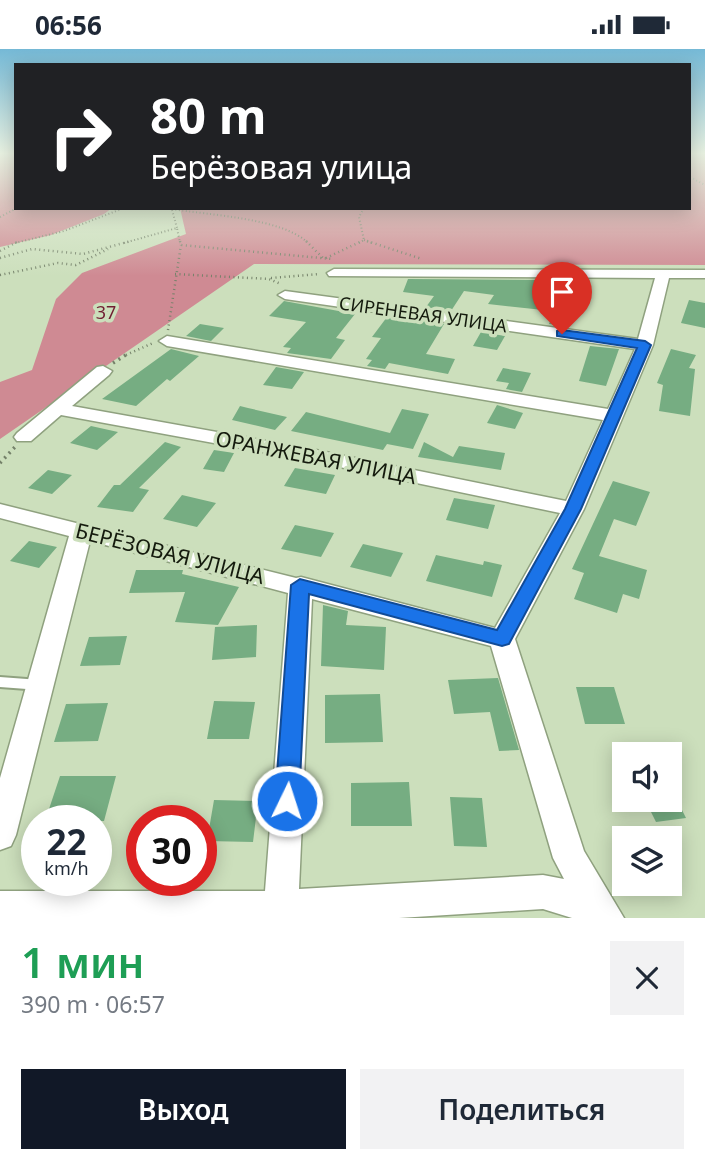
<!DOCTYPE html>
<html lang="ru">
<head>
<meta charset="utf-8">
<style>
  :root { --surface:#fff; --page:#f2f2f3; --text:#1f2937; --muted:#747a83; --accent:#111827 }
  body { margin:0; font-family:"Noto Sans",sans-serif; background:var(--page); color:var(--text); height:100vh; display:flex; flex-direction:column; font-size:26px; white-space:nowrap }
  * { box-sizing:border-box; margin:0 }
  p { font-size:23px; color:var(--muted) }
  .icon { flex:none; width:38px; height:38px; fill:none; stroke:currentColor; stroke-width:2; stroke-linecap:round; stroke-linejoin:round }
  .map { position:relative; height:869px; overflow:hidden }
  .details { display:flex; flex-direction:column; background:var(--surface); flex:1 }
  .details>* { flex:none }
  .hud { position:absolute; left:14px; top:14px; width:677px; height:147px; border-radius:0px; box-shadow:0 4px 18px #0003; background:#202124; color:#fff; overflow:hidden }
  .tools { position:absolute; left:612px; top:693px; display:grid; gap:14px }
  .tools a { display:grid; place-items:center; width:70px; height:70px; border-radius:0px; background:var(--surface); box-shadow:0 4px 18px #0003; font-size:35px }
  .speed { position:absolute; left:21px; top:756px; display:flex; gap:14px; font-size:35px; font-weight:700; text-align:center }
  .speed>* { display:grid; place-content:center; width:91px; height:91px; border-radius:50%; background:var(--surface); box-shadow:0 4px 18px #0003; line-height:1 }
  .speed small { font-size:18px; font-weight:400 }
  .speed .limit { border:10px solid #d22; background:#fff; color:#111 }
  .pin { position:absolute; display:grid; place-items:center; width:60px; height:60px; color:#fff; margin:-72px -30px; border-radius:50% 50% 50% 0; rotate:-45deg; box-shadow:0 0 7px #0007 }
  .pin .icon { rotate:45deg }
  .me { position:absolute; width:77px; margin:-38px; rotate:4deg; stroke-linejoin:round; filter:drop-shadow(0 0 5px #0008) }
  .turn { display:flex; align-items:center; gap:24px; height:147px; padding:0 21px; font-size:32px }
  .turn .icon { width:91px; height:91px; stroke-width:2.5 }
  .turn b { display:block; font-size:49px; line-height:60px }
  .round { display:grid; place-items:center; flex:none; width:74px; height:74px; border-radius:0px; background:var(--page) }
  .head { display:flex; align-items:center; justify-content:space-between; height:119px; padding:0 21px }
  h1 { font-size:42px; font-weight:600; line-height:52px; color:#1e9e55 }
  .button { display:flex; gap:14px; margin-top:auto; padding:14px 21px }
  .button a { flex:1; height:80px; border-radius:0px; background:var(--accent); color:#fff; font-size:28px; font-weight:600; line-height:80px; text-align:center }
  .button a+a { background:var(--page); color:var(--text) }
  .status { display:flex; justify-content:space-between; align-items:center; height:49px; padding:0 35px; background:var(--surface); direction:ltr }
  .status svg { height:19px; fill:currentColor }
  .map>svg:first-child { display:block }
</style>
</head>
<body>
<div class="status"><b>06:56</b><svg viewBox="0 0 49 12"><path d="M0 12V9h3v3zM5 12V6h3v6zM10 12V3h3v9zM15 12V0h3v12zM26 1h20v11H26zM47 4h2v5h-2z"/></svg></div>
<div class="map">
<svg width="705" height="869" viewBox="0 0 705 869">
  <rect width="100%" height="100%" fill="#ccdfbc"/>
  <path fill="#cf8a93" d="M0,105H16V159H112L104,165L51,186L0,198Z
    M690,105H705V216L254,215L0,390V333L32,321L56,250L82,224L186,185L180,159H690Z"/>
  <path fill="#76ad82" d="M408,230L545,231L543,261L488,255L494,246L464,242L451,262L426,258L434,247L403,243Z
    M689,251L705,254V279L681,274Z
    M284,252L355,265L336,289L345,291L331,310L287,304L291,299L283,298L306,273L269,267Z
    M559,252L574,254L565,277L549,275Z
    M387,268L444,275L426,305L455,310L448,325L389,314L385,320L367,317L372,311L366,310L381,289L372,288Z
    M200,275L224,279L211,292L186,287Z
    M481,283L505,287L497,301L473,297Z
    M590,297L619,300L606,337L579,332Z
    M171,300L199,307L170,332L167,330L136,357L102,350Z
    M671,300L696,306L689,319L695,320L690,367L659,362L663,336L657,334Z
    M276,318L304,323L292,340L263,336Z
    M503,319L531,324L522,343L506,340L509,334L496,332Z
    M497,356L523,364L515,380L487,374Z
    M240,357L248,359L287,368L275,381L232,371Z
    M402,360L429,365L413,400L387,395L383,401L291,382L306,363L390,384Z
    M91,377L118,383L97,401L70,394Z
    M165,393L181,398L139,439L149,441L133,463L97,458L114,436H120Z
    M424,393L453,408L459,397L505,404L501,421L418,408Z
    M214,401L234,404L224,423L203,420Z
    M295,419L335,426L326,445L284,437Z
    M48,421L72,426L52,445L28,439Z
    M613,432L650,443L636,477L614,470L599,507L647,521L639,550L623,545L617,564L574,550L584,524L572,520Z
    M182,446L216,454L197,478L163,470Z
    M454,449L495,456L488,480L446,471Z
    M295,476L334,484L321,508L281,500Z
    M29,492L57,498L39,519L10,512Z
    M363,495L403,504L391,528L350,518Z
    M436,506L483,516L484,512L502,516L492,548L426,532Z
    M136,521H183L182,525L239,538L218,576L175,573L185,543L129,544Z
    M323,556L348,562L346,576L386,578L384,621L321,617Z
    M257,576L256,608L212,611L215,578Z
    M127,587L120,616L80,617L89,588Z
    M498,629L519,701L499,702L490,663L454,665L448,631Z
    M576,638H614L625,675H585Z
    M380,645L383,693L325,694V646Z
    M214,652L255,653L249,690H207Z
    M108,654L98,692L54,693L66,655Z
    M60,727H116L104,772H45Z
    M409,733L412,777H351V734Z
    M450,748L482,749L487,798L454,797Z
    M214,751L258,752L253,793L207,792Z
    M645,751H677L686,769L656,773Z"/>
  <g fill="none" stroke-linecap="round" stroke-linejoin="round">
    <g stroke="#8fa17f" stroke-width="4">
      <path id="service" d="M0,628L40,631L45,632L47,636L45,640L40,641L0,638Z"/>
    </g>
    <g stroke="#8fa17f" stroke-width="3">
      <path id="minor" d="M334,220L705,221V229H669L653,296L584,460L515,590L584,802L624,869H572L543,860L399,869H0V842H265L288,544L90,492L16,786L11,797L0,801V729L69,487L0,469V455L296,529L301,528L495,579L560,464L306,411L61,366L31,392H17L14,388L17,384L97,318L103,317L112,322L109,326L72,357L306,399L566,452L603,371L167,297L159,292L167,287L608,360L635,300L285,250L278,246L285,242L638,290L655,229L329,227L327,224ZM312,550L491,597L553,809L564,830L543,826L299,840Z"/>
    </g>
    <path stroke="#748169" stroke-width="2" stroke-dasharray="1 2.5" stroke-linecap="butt" d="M690,128L705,136
      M172,160C208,166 283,169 308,194
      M172,161L177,179
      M0,168L17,159
      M364,191L372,194
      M15,194L64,182L124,159
      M124,194L177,179L180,194
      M359,194L364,191L359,168L364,159"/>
    <path stroke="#748169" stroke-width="2.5" stroke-dasharray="1 3.5" stroke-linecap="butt" d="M180,192L181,196L332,210
      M306,192L323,209
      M367,192L422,210
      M0,202L19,192
      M0,209L32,200L83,205L131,192
      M326,209L362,192
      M175,225L269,230L281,235
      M0,226L58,214L76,216L108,200
      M271,229L319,225
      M168,281L181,196
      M126,306L153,294"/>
    <path stroke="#748169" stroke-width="3.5" stroke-dasharray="2 4.5" stroke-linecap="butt" d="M113,314L129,304
      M0,414L15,398"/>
    <use href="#service" fill="#fff" fill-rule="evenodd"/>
    <use href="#minor" fill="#fff" fill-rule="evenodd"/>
  </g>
  <linearGradient id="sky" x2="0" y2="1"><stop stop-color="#75b9d6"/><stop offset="0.46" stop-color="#e8f1e1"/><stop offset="1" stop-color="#e8f1e1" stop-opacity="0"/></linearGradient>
  <rect width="705" height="227" fill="url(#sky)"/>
  <path fill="#1a73e8" stroke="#114b97" stroke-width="2" d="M562,281L645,292L651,296L581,460L509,595L502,597L309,545L299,752L295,759L287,763L279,759L275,752L291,536L300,530L497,581L565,460L637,299L557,287V282Z"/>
  <g text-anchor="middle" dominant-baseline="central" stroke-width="7" stroke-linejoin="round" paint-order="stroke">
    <g font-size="18" fill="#701e32" stroke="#ccdfbc">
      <text x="106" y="263">37</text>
    </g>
    <g font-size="18" fill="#141a0d" stroke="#ccdfbc">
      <text transform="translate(423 265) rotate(8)">СИРЕНЕВАЯ УЛИЦА</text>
    </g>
    <g font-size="21" fill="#141a0d" stroke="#ccdfbc">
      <text transform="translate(316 408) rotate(11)">ОРАНЖЕВАЯ УЛИЦА</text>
      <text transform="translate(170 504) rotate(14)">БЕРЁЗОВАЯ УЛИЦА</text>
    </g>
  </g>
</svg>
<div class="tools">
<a><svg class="icon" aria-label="sound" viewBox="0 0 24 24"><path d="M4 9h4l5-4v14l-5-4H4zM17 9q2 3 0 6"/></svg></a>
<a><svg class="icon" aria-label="layers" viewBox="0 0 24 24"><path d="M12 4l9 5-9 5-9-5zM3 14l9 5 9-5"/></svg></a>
</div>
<div class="speed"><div>22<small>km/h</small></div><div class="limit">30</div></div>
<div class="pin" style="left:562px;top:285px;background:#d93025"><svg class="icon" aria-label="arrive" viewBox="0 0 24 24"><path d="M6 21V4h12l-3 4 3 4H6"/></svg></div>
<svg class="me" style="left:287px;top:752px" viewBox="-20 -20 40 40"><circle r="17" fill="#1a73e8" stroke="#fff" stroke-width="3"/><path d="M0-11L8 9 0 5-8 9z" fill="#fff"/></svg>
<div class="hud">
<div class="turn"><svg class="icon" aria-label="right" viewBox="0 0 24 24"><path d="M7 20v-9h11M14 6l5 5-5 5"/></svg><div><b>80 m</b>Берёзовая улица</div></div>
</div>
</div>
<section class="details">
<div class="head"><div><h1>1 мин</h1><p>390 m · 06:57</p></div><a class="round"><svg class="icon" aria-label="close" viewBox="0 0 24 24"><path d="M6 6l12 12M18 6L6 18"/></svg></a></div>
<div class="button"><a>Выход</a><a>Поделиться</a></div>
</section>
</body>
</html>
